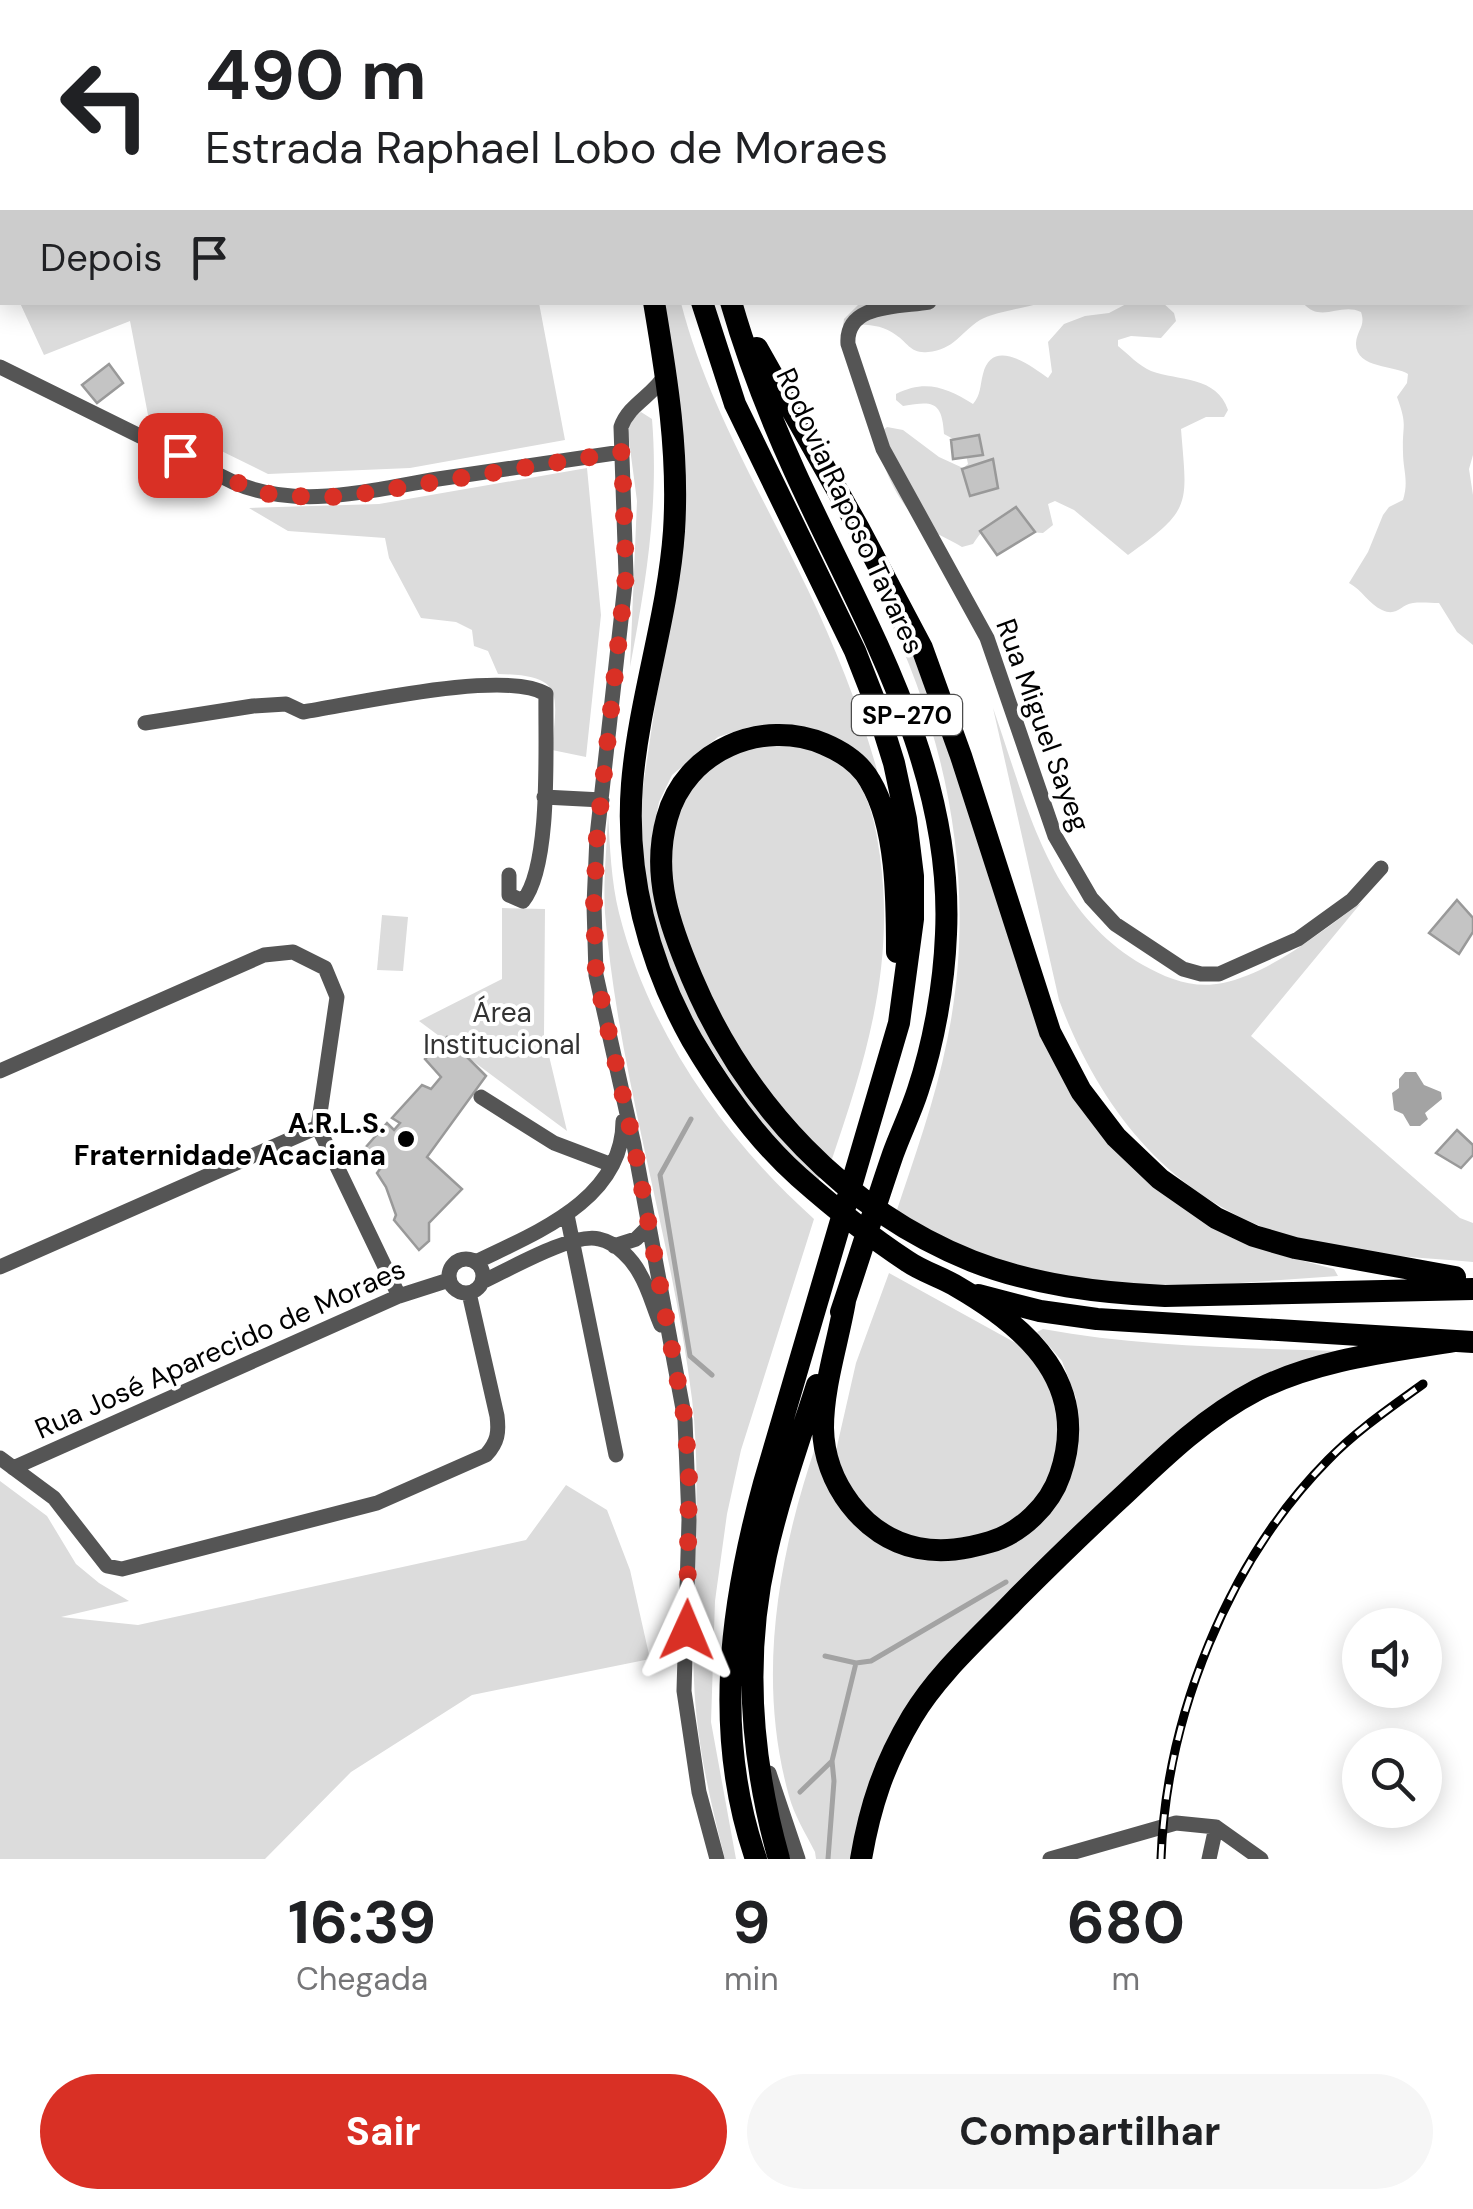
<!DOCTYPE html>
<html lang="pt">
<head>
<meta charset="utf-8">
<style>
  :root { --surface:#fff; --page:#f6f6f6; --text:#202124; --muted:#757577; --accent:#d93025 }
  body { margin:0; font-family:"DM Sans",sans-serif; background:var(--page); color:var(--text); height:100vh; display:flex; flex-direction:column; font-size:38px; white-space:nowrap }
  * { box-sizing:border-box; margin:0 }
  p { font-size:32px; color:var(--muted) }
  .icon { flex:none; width:55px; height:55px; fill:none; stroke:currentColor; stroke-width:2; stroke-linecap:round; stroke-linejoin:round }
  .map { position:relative; height:1859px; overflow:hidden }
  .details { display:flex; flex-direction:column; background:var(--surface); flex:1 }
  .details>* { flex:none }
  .banner { position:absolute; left:0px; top:0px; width:1475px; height:305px; box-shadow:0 5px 25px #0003; background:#fff; color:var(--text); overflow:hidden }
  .tools { position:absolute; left:1342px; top:1608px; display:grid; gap:20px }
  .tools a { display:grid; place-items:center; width:100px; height:100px; border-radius:50%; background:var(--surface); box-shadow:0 5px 25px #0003; font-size:50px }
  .pin { position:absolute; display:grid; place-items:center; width:85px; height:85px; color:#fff; margin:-42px; border-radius:20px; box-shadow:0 5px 15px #0006 }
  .me { position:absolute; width:110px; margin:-55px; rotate:1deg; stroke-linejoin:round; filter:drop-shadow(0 0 8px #0008) }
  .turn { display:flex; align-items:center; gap:35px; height:210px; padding:0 40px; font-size:45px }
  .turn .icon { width:130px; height:130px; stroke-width:2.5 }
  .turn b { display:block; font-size:70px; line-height:85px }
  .then { display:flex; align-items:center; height:95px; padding:0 40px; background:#0003; gap:20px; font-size:38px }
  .eta { display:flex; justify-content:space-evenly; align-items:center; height:170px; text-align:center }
  .eta b { font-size:60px; font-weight:700; line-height:70px }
  .cta { display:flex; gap:20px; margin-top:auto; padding:20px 40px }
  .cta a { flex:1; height:115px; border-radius:60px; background:var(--accent); color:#fff; font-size:40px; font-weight:700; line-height:115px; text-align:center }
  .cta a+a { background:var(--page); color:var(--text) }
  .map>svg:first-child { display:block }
</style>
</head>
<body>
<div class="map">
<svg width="1473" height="1859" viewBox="0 0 1473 1859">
  <rect width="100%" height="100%" fill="#fff"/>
  <path fill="#dcdcdc" d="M1129,0H1473V455L1469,469L1473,495V645L1457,632L1439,603C1431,603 1421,602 1413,603C1400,605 1397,617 1382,610C1369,604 1362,590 1349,583L1368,552L1383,515L1389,507L1403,500C1409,481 1403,470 1403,452C1402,423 1408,427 1397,397L1407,383L1408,374C1396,365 1355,369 1356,343C1357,330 1366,326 1361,312C1340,302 1321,324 1303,303L1472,302V2Z
    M20,303H539L565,440L410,468L268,474L148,415L130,321L44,355Z
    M664,303H681C707,404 763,496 808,590C837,651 861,712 879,777L839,739L814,729L782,725L749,727L718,737L672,775L659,802L653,833L663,930L822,1173L816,1185L767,1137L680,1001L648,913L639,813L679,546Z
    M860,303H1041C1024,308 994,312 980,320C961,332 954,350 928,352C911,354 908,343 896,335C880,323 861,324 843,326L844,319Z
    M1128,303H1163L1174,313L1176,321L1161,338L1131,336L1118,340V346C1128,354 1139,366 1151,371C1179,381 1217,376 1228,410L1224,417H1206L1181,429C1187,505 1193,509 1128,555L1074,510L1055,501L1048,504L1053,525L1043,533C1008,531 998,505 973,544L962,547C949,539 933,533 921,523C898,503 878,463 879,433L887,427L903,430L939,457L963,468L968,464C966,449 957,440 944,434C942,400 932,401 903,406L896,400V394C926,379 947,388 973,404C981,395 980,385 983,374C992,336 1031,366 1048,378L1052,372L1048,342L1064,324L1085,316L1109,313Z
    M641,412L652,419C659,504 646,583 630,667L637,501L628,433L630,421Z
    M587,468L601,615L586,757L552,750C557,693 565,675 498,674L488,651L474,646L472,630L456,622L421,618L389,558L385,538L288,531L249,508L379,504Z
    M889,605L908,643L957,770L1035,1020L1082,1107L1277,1254L1334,1269L1338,1276L1167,1288L1071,1280L972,1253L895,1216C914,1158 935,1101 947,1041C978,892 950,742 883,606Z
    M993,708C1027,804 1048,910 1143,965C1168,979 1193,989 1223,983C1273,972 1320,932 1361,903L1251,1036L1460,1218L1473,1223V1262C1428,1258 1381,1256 1336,1248C1194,1222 1108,1131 1059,1000Z
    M780,742C797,747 823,750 838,761C868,784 875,820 880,856C895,967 866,1059 831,1162L749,1069L698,973L676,905L670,856L673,830L692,785L726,754Z
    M608,814C610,847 611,881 619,913C649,1033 724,1138 814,1219L741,1450L727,1514L715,1601L711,1722L736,1859H725C710,1801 696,1740 694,1680C690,1586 703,1492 692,1399C672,1237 618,1075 605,913C603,881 607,846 608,814Z
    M502,908L545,909L544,1035L567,1131L419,1021L502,979Z
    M382,915L408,917L403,971L377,970Z
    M889,1273L1025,1348L1043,1370L1055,1402L1059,1431L1055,1462L1043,1492L1023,1514L997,1533L930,1542L892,1531L846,1486L835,1455L856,1363Z
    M1043,1329C1141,1347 1240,1348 1340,1351C1286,1369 1241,1383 1195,1418L933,1678L854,1859H816L815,1852C806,1834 794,1815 789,1796C756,1678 778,1556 817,1442L820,1468L833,1499L849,1519L868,1536L901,1553L1024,1535L1078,1431L1076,1398L1062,1361L1037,1332Z
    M0,1481L47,1516L76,1564L99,1583L129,1601L61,1617L138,1625L526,1540L566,1485L607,1510L630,1570L650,1659L472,1695L351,1772L265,1859H0Z"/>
  <path fill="#a3a3a3" d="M1405,1072H1416L1424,1085L1441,1092L1442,1099L1425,1113L1428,1119L1420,1126H1410L1403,1114L1394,1110L1392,1093L1399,1088V1079Z"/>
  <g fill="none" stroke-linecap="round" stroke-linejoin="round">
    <path stroke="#a3a3a3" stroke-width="5" d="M691,1119L660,1175L690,1356L712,1375
      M825,1656L856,1663L871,1661L1006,1582
      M800,1792L832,1761
      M828,1859L834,1781L832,1761L856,1663"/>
  </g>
  <path fill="#c4c4c4" stroke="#999" stroke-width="2.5" d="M109,364L123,383L97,403L82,385Z
    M979,435L983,455L953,459L951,440Z
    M993,459L998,488L970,496L962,469Z
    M1016,507L1035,532L997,555L980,531Z
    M1457,900L1473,918V932L1459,954L1429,933Z
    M447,1037L486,1076L427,1157L462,1189L429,1223V1241L419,1250L394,1220L396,1215L386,1187L377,1173L380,1169L365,1148L387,1123L394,1130L400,1123L392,1118L422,1085L431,1089L441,1077L425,1059Z
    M1457,1130L1473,1145V1155L1461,1168L1436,1153Z"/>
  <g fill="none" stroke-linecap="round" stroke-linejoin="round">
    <path stroke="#555" stroke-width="15" d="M774,0V2
      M1018,2L1019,0
      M929,302C900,307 845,303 848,344L883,449L987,638L1055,836L1091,898L1115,924L1183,969L1201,974H1219L1298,939L1352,900L1381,868
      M0,367L233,482C300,511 369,490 438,479C500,470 561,461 622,452
      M666,374C653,396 629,404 621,427L626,575L597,836L594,905L596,975L634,1145L685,1420L689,1520L684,1691L699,1792L717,1859
      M145,723L253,706L286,704L303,712C355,704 505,669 546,694C545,742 552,865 523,901L509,895V875
      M544,797L602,800
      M0,1071L264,955L293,952L325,968L337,997L318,1127L399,1296
      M481,1097L554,1143L612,1165
      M567,1215L616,1455
      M614,1246L636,1239L649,1226
      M449 1276a17 17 0 1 1 34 0a17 17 0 1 1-34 0Z
      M476,1262C535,1233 623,1200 623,1121
      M0,1267L318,1127
      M482,1282C508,1270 573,1232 599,1239C617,1243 632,1259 640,1274C649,1289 654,1309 661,1325
      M0,1458L54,1498L107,1566L122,1569L377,1503L486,1455C498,1442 499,1432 497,1416L469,1293
      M13,1468L399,1296L449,1280
      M769,1773L798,1859
      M1216,1827L1261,1859
      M1050,1859L1176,1823L1216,1827
      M1209,1859L1216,1827"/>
    <path stroke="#000" stroke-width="22" d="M662,0V2
      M624,2V0
      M695,2V0
      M654,302C667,379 679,453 674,531C668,616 639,699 632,784C625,873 648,962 692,1040C721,1089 755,1138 799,1177C833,1207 869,1236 907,1261C923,1272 941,1277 956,1286C1029,1328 1091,1385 1060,1475C1050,1505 1021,1533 990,1542C966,1549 943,1553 918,1548C863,1537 824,1482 823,1428C823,1386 838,1342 845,1301
      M702,302L735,404L855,651L875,702L894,763L906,819L913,876V919L899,1023L764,1483C730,1607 713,1735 756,1859
      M731,302C748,361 770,417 795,472C862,619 954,765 946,934C944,985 934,1042 918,1090C911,1112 901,1132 893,1154C875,1206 859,1259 841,1312
      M757,348L858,527L922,648L961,756L1050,1032L1081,1091L1116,1137L1160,1179L1216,1218L1254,1236L1295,1248L1455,1277
      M897,952C897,900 897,826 870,781C860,763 843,752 824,744C763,718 685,750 667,818C651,875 670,926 692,978C745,1104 845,1210 972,1261C1033,1285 1100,1293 1165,1296L1473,1289
      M978,1295L1040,1311L1097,1319L1473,1342
      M779,1859C751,1760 743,1656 766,1555C779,1497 799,1441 817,1385
      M861,1859C870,1806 884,1764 912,1717C939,1672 981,1636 1017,1598C1053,1562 1089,1527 1126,1493C1167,1454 1207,1416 1257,1390C1319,1359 1388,1352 1455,1341"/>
    <g stroke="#000" stroke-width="9">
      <path id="rail" d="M1161,1859C1166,1717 1228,1561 1328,1460C1356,1431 1390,1408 1423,1384"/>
    </g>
    <use href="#rail" stroke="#fff" stroke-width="5" stroke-dasharray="15" stroke-linecap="butt"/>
  </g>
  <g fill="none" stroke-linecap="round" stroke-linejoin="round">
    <path stroke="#d93025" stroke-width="18" stroke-dasharray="0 32.4" d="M180,455L257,492L282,496L342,497L622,452L626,575L597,836L594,905L596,975L634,1145L685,1420L689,1474L687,1630"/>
  </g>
  <circle fill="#000" stroke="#fff" stroke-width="4" cx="406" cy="1139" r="10"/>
  <g text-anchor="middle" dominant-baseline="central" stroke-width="8" stroke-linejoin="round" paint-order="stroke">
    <rect fill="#fff" stroke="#4c4c4c" stroke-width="2.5" x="852" y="695" width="110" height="40" rx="8"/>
    <g font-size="25" font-weight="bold" fill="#000">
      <text x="907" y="715">SP-270</text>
    </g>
    <g font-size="28" fill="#000" stroke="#fff">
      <text transform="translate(850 511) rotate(65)">Rodovia Raposo Tavares</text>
      <text transform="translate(1043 725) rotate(70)">Rua Miguel Sayeg</text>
      <text transform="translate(220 1349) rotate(-24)">Rua José Aparecido de Moraes</text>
    </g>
    <g font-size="28" fill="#333" stroke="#fff">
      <text x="502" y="1012">Área<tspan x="502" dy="32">Institucional</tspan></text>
    </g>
    <g font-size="28" font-weight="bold" fill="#000" stroke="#fff" text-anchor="end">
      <text x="386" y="1123">A.R.L.S.<tspan x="386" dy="32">Fraternidade Acaciana</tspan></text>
    </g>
  </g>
</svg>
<div class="tools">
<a><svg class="icon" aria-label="sound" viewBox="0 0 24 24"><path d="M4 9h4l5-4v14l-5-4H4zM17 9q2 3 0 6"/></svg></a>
<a><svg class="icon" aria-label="search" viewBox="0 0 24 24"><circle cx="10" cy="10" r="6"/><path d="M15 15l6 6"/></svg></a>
</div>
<div class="pin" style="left:180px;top:455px;background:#d93025"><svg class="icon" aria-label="arrive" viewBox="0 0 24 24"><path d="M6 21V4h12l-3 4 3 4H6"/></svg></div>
<svg class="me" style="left:687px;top:1630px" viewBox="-20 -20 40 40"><path d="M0-17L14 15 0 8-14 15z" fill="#d93025" stroke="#fff" stroke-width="4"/></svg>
<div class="banner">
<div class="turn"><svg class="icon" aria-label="left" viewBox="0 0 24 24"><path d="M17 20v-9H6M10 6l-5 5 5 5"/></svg><div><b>490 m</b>Estrada Raphael Lobo de Moraes</div></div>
<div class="then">Depois<svg class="icon" aria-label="arrive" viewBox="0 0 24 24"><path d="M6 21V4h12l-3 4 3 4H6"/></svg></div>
</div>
</div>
<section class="details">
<div class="eta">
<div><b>16:39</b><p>Chegada</p></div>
<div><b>9</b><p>min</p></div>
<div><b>680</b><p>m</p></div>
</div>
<div class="cta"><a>Sair</a><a>Compartilhar</a></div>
</section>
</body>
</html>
